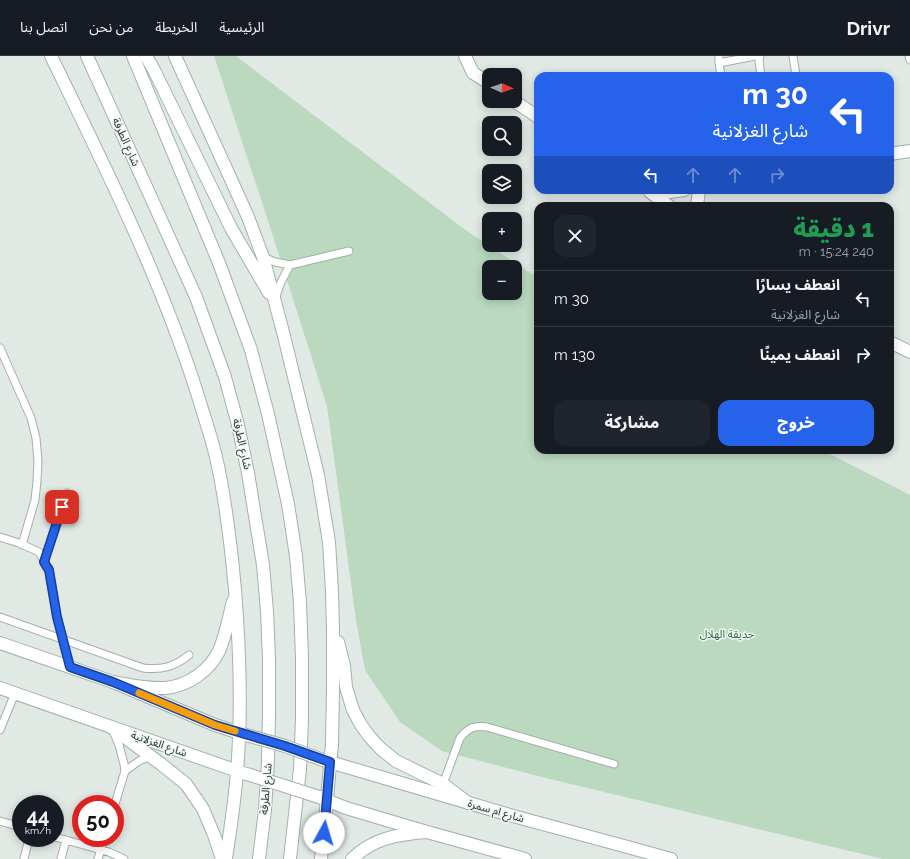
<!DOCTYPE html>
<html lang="ar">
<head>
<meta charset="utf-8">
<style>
  :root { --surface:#171b24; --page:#20242c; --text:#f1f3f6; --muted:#9ea1a6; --line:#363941; --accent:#2563eb }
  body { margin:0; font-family:Raleway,"Noto Sans Arabic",sans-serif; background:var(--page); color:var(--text); direction:rtl; height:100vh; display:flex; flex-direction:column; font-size:15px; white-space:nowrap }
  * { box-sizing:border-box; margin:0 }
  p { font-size:13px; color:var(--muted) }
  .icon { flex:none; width:22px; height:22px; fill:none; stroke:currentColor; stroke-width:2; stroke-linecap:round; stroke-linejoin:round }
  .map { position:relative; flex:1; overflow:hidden; direction:ltr }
  .sheet { position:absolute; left:534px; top:146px; width:360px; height:252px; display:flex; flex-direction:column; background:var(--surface); border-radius:12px; box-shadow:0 2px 10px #0003; direction:rtl }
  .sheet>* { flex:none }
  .banner { position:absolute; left:534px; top:16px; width:360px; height:122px; border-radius:12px; box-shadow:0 2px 10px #0003; direction:rtl; background:#2563eb; color:#fff; overflow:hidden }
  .needle { width:26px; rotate:92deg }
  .tools { position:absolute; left:482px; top:12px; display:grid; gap:8px }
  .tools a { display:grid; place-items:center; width:40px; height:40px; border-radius:8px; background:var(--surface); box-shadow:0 2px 10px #0003; font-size:20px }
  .speed { position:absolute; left:12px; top:739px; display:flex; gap:8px; font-size:20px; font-weight:700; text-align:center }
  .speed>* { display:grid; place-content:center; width:52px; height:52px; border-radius:50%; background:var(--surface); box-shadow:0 2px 10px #0003; line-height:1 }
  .speed small { font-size:10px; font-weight:400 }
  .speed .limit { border:6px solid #d22; background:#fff; color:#111 }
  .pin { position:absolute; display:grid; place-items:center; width:34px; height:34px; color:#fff; margin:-17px; border-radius:8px; box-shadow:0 2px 6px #0006 }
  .me { position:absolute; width:44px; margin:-22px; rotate:6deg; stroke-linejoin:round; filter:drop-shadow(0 0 3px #0008) }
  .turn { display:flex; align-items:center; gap:14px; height:84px; padding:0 20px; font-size:18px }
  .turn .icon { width:52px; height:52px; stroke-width:2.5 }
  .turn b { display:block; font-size:28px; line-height:34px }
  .lanes { display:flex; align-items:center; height:38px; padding:0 20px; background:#0003; justify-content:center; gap:20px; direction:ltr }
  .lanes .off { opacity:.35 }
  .round { display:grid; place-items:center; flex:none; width:42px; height:42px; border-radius:12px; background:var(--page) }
  .headline { display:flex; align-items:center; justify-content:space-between; height:68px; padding:0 20px }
  h1 { font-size:24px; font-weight:800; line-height:30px; color:#1e9e55 }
  .action { display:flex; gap:8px; margin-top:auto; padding:8px 20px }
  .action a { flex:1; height:46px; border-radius:12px; background:var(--accent); color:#fff; font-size:16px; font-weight:800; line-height:46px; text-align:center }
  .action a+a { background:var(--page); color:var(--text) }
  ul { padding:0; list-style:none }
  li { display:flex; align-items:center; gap:12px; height:56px; padding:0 20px; border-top:1px solid var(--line) }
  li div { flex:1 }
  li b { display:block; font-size:15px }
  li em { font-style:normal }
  header { display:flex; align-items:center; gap:24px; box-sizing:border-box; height:56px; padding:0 20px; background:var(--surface); border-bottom:1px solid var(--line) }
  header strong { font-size:19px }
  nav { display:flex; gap:22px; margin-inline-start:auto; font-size:14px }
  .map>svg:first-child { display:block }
</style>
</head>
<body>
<header>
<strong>Drivr</strong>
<nav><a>الرئيسية</a><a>الخريطة</a><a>من نحن</a><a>اتصل بنا</a></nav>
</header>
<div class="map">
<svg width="910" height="803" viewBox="0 0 910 803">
  <rect width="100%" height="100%" fill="#e0e9e4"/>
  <path fill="#bad9bf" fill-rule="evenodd" d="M214,0H236L464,173L538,222V394H822L910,439V803H883L542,721L442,695L400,666L365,614L356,564L327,350L272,177ZM489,211H515V237H489Z"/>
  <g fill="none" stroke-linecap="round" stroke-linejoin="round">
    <g stroke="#a3b0aa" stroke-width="9">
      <path id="service" d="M719,0V7L755,0
        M760,0L759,5L761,20
        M793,0L796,20
        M909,0L910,4
        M719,7L721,20
        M263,201L275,206L290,209L349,195
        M275,243L281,226L290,209
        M0,292L31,362L36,382L38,405L37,425L35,444L22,489
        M0,481L19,487L39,496L49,514L57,561L70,611
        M44,506L67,437
        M0,561L143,612C162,614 174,611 189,599
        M0,674L15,637
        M113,675L119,689L124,708L125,715L115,748
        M125,715L139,705L151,700
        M443,728L460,682C468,672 474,669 487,671L614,708
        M0,765L21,771
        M55,781L109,796L124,803
        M24,803L29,782
        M61,803L66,784
        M98,803L104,782"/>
    </g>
    <g stroke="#a3b0aa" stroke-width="14">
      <path id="minor" d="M465,0L473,17L489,27
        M514,45L538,61
        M890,98L910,95
        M650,136L669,150
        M654,138L684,134
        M697,150L699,134
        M890,286L910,296"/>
    </g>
    <g stroke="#a3b0aa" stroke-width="14">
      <path id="tertiary" d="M0,587L113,626L215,669L249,680
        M0,632L246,718
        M323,704L513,760L624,790L671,803
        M319,741L346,752L427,776L525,803"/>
    </g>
    <g stroke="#a0b4aa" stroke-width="14">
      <path id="secondary" d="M51,0C105,111 161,222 198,340C204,360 211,380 216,401C226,445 231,489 235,534C240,595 242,655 237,715C235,745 230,774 226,803
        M87,0L196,241L225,321L238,369L248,417L263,509L267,555L269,603V659L268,705L265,754L259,803
        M133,0L219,207L251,294L268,358L288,448L296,500L300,547L302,602V663L300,713L290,803
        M146,0L154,14L231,172L269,237
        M175,0L248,161L263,201L283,276L318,419L329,486L332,535L333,574V632L332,688L325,764L321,803
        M338,586L344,610L346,631L353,654L361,669L369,680L381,693L396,705L443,728L468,747
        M113,626C130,629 148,633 165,632C188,630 209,615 219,595C226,579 229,561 233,545
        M111,671L161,708L186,728L203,753L214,779L222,803
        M352,803C373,782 399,778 427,776"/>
    </g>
    <use href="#service" stroke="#fff" stroke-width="7"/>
    <use href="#minor" stroke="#fff" stroke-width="12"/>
    <use href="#tertiary" stroke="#fff" stroke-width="12"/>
    <use href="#secondary" stroke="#fff" stroke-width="12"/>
    <g stroke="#a3b0aa" stroke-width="14" stroke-linecap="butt">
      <path id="tertiary-bridge" d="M250,680L285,690L323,704
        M247,718L319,741"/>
    </g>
    <use href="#tertiary-bridge" stroke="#fff" stroke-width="12"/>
  </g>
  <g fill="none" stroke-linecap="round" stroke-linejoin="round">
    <g stroke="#184099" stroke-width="10">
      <path id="route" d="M62,451L44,506L49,514L57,561L70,611L113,626L215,669L285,690L330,706L324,777"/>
    </g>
    <use href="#route" stroke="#2563eb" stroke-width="7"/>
    <path stroke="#f59e0b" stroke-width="7" d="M139,637L215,669L235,675"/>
  </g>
  <g text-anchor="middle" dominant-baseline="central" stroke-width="3" stroke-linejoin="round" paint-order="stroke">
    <g font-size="11" fill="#223830" stroke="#f0f6f2">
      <text transform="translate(126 86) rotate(66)">شارع الطرفة</text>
      <text transform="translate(242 388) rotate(77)">شارع الطرفة</text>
      <text transform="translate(159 688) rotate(19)">شارع الغزلانية</text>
      <text transform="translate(266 733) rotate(-85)">شارع الطرفة</text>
      <text transform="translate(496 755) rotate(16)">شارع ام سمرة</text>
    </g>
    <g font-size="11" fill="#306b40" stroke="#f0f6f2">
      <text x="727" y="578">حديقة الهلال</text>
    </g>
  </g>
</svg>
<div class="tools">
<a><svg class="needle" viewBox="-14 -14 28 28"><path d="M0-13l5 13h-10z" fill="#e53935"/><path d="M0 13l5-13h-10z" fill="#9ea1a6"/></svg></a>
<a><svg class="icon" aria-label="search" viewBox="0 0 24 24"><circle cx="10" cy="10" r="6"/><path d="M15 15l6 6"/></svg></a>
<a><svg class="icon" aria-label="layers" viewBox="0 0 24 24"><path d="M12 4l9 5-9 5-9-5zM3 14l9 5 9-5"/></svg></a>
<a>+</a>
<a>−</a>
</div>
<div class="speed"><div>44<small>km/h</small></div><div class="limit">50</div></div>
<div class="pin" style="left:62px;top:451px;background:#d93025"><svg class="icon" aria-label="arrive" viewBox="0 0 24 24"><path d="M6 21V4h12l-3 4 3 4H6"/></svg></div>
<svg class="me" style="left:324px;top:777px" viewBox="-20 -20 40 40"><circle r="19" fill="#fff"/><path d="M0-13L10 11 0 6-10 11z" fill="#2563eb"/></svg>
<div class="banner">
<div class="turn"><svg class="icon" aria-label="left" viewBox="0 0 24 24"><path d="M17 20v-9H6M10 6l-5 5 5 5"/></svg><div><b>30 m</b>شارع الغزلانية</div></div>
<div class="lanes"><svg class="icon" aria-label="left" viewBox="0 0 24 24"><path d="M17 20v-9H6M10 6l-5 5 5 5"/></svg><svg class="icon off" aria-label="ahead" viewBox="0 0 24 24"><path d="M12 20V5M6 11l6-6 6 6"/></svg><svg class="icon off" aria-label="ahead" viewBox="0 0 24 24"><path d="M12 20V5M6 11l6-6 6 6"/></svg><svg class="icon off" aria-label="right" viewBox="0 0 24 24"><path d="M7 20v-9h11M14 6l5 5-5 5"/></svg></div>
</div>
<section class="sheet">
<div class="headline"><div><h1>1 دقيقة</h1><p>240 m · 15:24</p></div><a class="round"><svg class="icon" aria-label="close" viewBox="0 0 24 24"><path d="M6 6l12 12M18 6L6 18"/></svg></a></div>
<ul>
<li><svg class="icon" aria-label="left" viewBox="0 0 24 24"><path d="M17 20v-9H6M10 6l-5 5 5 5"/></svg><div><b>انعطف يسارًا</b><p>شارع الغزلانية</p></div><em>30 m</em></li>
<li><svg class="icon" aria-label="right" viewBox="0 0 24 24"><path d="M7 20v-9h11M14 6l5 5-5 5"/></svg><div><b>انعطف يمينًا</b></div><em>130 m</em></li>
</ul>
<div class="action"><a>خروج</a><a>مشاركة</a></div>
</section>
</div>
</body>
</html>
